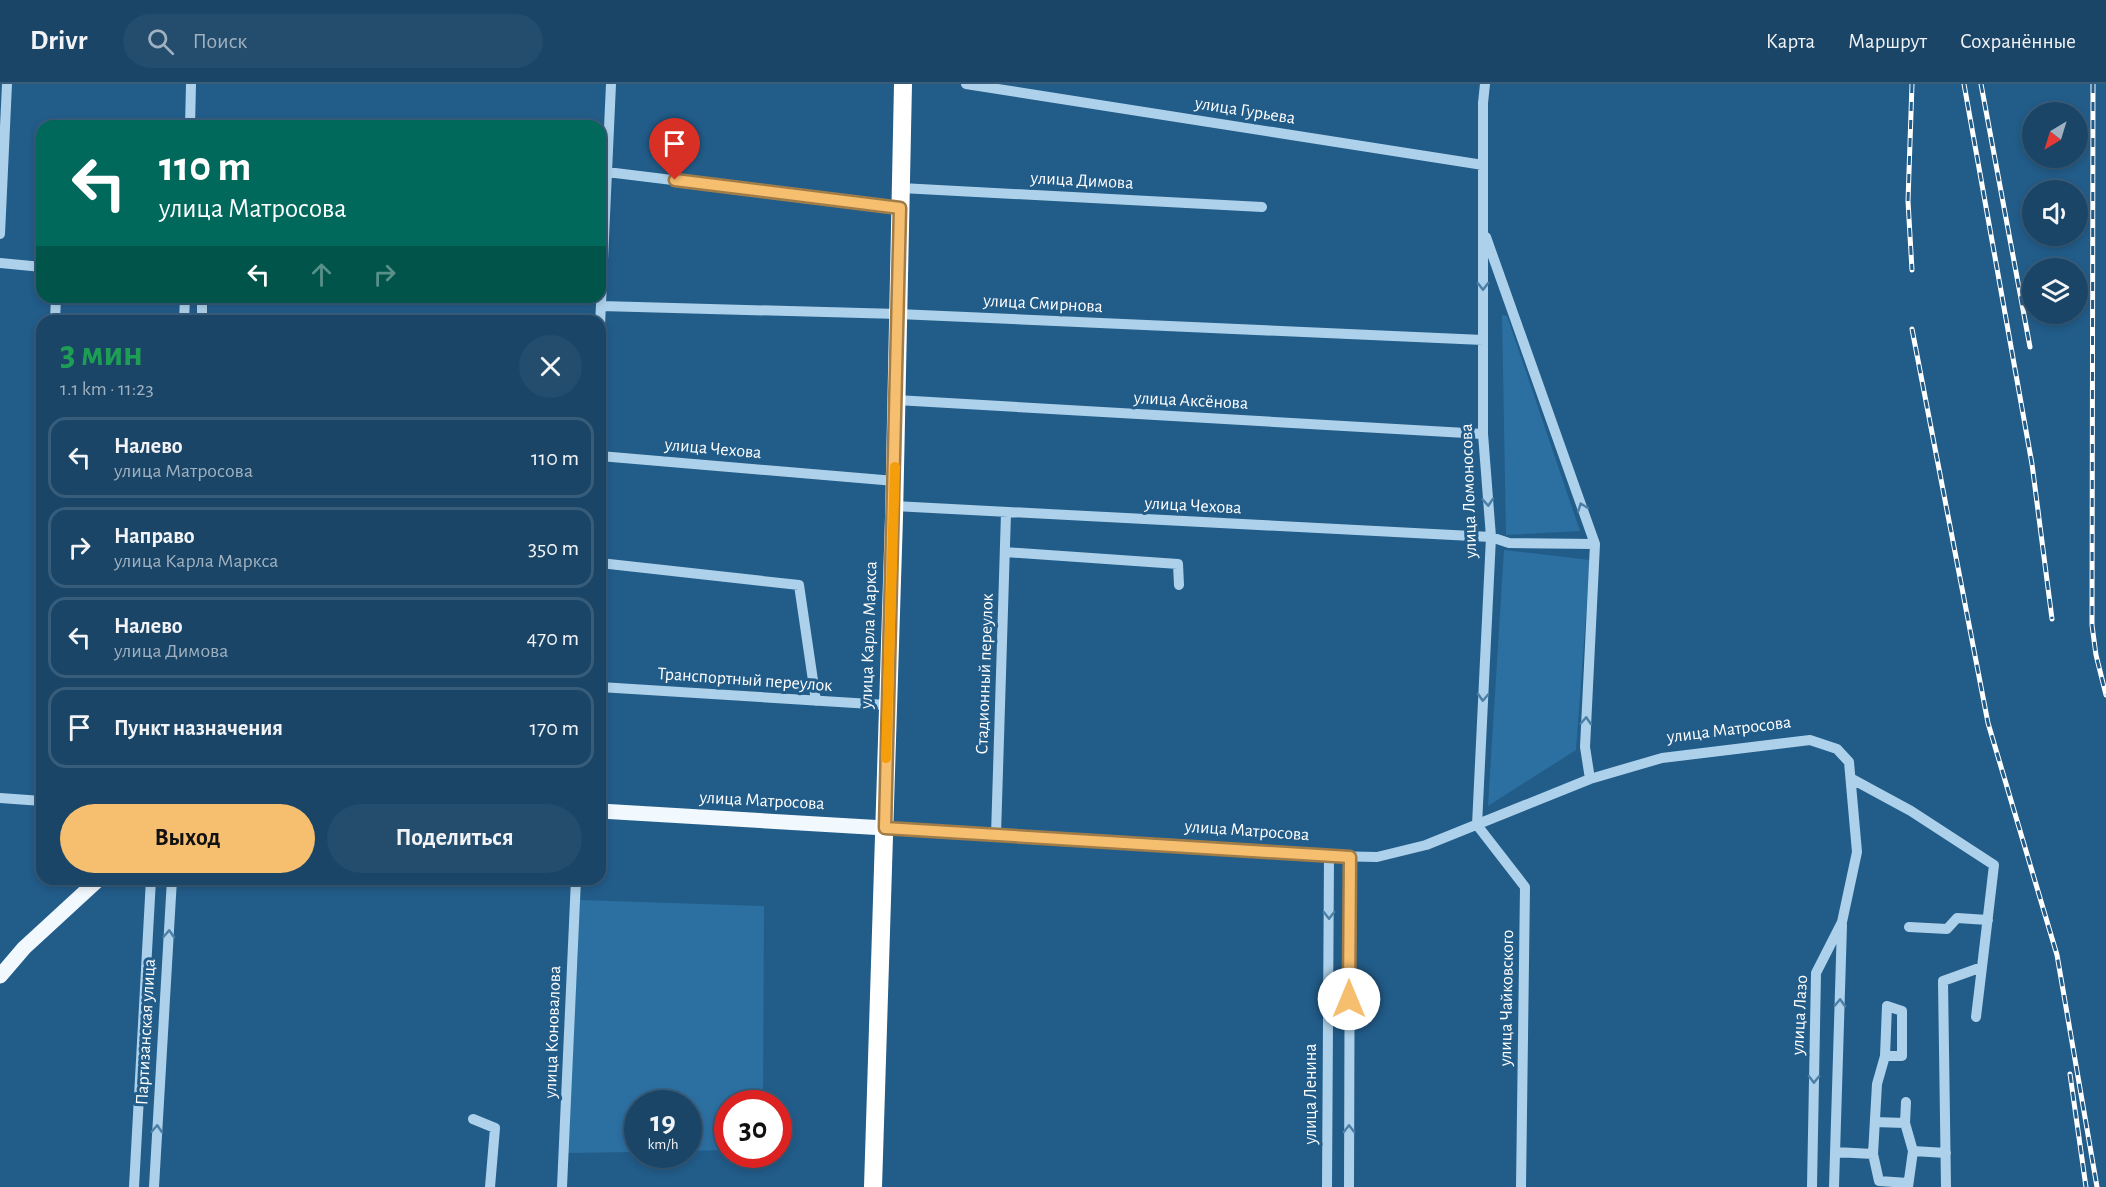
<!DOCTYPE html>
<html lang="ru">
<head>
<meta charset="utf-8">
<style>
  :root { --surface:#1a4567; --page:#234c6d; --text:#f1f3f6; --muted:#9fb1c0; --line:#385d7b; --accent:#f6be6f }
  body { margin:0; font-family:"Alegreya Sans",sans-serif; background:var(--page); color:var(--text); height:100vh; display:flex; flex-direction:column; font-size:22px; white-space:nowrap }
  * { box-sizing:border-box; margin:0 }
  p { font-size:20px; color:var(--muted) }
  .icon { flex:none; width:33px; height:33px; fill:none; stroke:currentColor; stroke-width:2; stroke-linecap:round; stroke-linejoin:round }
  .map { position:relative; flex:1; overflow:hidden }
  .side { position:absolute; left:36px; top:231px; width:570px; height:570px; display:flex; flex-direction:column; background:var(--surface); border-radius:18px; box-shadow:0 3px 9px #0003,0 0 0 2px var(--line) }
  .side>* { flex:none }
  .top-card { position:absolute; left:36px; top:36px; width:570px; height:183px; border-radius:18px; box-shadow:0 3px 9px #0003,0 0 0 2px var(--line); background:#00695c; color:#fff; overflow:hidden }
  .needle { width:39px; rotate:218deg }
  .fabs { position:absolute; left:2022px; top:18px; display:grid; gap:12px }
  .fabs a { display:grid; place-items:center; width:66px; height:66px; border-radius:50%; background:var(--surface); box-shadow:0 3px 9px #0003,0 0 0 2px var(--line); font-size:30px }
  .speed { position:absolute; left:624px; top:1006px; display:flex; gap:12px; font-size:30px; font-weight:700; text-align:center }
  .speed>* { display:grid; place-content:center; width:78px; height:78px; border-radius:50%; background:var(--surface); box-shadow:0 3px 9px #0003,0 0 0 2px var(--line); line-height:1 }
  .speed small { font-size:15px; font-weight:400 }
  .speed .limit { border:9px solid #d22; background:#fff; color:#111 }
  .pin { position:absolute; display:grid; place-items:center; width:51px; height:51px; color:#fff; margin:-62px -26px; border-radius:50% 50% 50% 0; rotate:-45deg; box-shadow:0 0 6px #0007 }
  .pin .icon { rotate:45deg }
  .me { position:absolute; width:66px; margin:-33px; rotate:0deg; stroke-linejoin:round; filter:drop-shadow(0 0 4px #0008) }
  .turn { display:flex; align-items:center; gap:21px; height:126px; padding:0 24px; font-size:27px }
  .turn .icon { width:78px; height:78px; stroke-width:2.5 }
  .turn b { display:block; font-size:42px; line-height:51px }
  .lanes { display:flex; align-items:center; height:57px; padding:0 24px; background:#0003; justify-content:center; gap:30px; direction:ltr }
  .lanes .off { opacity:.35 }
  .round { display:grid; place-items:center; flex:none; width:63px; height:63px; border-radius:32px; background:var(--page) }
  .summary { display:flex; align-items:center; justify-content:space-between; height:102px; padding:0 24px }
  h1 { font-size:36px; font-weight:700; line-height:45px; color:#1e9e55 }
  .primary-button { display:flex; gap:12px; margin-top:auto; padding:12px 24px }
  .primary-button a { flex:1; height:69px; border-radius:36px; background:var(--accent); color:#111; font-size:24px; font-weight:700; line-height:69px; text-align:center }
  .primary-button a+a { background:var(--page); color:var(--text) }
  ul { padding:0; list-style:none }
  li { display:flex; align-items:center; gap:18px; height:81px; margin:0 12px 9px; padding:0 12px; border:3px solid var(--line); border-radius:18px }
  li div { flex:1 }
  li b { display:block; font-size:22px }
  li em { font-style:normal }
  header { display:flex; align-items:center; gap:36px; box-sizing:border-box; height:84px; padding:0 30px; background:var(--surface); border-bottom:2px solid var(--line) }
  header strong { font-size:28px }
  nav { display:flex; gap:33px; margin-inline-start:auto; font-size:21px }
  .search { width:420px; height:54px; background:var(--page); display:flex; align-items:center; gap:15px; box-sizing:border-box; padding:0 21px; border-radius:33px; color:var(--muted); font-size:22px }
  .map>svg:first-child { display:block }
</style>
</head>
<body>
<header>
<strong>Drivr</strong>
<div class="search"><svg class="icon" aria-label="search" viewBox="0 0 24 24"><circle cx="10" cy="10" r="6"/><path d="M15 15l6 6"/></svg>Поиск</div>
<nav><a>Карта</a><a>Маршрут</a><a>Сохранённые</a></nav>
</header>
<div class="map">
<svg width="2106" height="1103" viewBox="0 0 2106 1103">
  <rect width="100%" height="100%" fill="#225c89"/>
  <path fill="#2c6fa1" d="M1502,231L1507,232L1580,447L1506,451Z
    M1504,466L1590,476L1576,666L1488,722Z
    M580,816L764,822L763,1020H728L727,1066L689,1067L688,1020H638L637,1068L568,1069Z"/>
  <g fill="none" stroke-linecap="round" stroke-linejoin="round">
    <path stroke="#add1ea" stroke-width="10" d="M966,0L1483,81
      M1485,0L1483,19V350L1491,453L1477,741L1525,803L1521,1103
      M190,42L191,0
      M607,88L900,124
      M901,104L1262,123
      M0,150L7,0
      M1486,153L1595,460L1585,663L1590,695
      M0,179L42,183
      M601,222L898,230L1483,256
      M55,237L56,213
      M184,237L185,213
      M202,237V213
      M600,242L611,0
      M896,316L1483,350
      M600,372L895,397
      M894,422L1491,453L1509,459L1595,460
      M1005,468L1178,480L1179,501
      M600,479L799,501L816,617
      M600,603L887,621
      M39,630L42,554
      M1852,695L1911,727L1994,781L1982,883L1943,897L1946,1103
      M0,714L42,717
      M885,744L1329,772L1377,773L1426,761L1590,695L1662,674L1810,656L1837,665L1849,678L1857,768L1842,838L1816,889L1812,1103
      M996,751L1006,429
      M1909,843L1947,845L1957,834L1988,836
      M1976,933L1982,883
      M473,1035L495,1044L490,1103
      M1875,1038L1905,1039L1906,1018
      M1905,1039L1913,1067
      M1835,1068L1873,1070L1877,1000L1885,972L1887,922L1902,927V972H1885
      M1873,1070L1879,1097L1908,1099
      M134,1103L151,795
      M154,1103L172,795
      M562,1103L576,795
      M1327,1103L1329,772
      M1349,1103L1350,773
      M1834,1103L1842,841
      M1908,1103L1913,1067L1946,1069"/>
    <path stroke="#f1f8fe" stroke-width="15" d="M600,727L885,744
      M0,892L24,864L99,795"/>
    <path stroke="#fff" stroke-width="18" d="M873,1103L894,433L903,0"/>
    <g stroke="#fff" stroke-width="5">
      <path id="rail" d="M1912,0L1908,117L1912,186
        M1964,0L2032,380L2052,535
        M1981,0L2030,263
        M2093,0L2092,541L2096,571L2106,611
        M1912,245L1988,639L2057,871L2097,1103
        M2070,990L2086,1103"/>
    </g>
    <use href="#rail" stroke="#225c89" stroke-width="3" stroke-dasharray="9" stroke-linecap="butt"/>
  </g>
  <defs><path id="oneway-chevron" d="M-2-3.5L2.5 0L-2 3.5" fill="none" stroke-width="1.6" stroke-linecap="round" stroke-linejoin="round" transform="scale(1.5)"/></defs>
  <g stroke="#4c7fa6">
    <use href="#oneway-chevron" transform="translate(1483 202) rotate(90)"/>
    <use href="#oneway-chevron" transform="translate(1488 418) rotate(86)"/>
    <use href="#oneway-chevron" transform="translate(1582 423) rotate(-110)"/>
    <use href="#oneway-chevron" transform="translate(1483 613) rotate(93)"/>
    <use href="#oneway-chevron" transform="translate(1586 637) rotate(-87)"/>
    <use href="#oneway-chevron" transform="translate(1329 831) rotate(90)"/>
    <use href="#oneway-chevron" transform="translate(169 850) rotate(-87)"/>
    <use href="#oneway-chevron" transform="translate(1840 919) rotate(-88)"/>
    <use href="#oneway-chevron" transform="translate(1814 995) rotate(91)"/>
    <use href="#oneway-chevron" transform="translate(157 1045) rotate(-87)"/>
    <use href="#oneway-chevron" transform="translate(1349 1045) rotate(-90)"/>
  </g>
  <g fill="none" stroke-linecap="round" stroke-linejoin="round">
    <g stroke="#a07c48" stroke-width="15">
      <path id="route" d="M675,96L900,124L885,744L1350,773L1349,915"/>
    </g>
    <use href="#route" stroke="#f6be6f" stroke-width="10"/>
    <path stroke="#f59e0b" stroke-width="10" d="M886,674L895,383"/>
  </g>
  <g text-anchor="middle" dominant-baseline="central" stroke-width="6" stroke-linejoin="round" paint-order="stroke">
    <g font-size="18" fill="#fff" stroke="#225c89">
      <text transform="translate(1245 27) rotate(9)">улица Гурьева</text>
      <text transform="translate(1082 97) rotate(3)">улица Димова</text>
      <text transform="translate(1043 220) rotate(3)">улица Смирнова</text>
      <text transform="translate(1191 317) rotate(3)">улица Аксёнова</text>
      <text transform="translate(713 365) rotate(5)">улица Чехова</text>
      <text transform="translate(1469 407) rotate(-92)">улица Ломоносова</text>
      <text transform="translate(1193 422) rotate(3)">улица Чехова</text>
      <text transform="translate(869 551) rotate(-88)">улица Карла Маркса</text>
      <text transform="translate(985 590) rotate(-88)">Стадионный переулок</text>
      <text transform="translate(745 596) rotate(4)">Транспортный переулок</text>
      <text transform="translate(1729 646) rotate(-7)">улица Матросова</text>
      <text transform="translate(762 717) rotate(3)">улица Матросова</text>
      <text transform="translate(1247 747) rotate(4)">улица Матросова</text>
      <text transform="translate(1507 914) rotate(-89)">улица Чайковского</text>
      <text transform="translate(1800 931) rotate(-87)">улица Лазо</text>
      <text transform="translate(146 948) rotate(-87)">Партизанская улица</text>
      <text transform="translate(553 948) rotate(-88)">улица Коновалова</text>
      <text transform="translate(1311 1010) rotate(-90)">улица Ленина</text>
    </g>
  </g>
</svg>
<div class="fabs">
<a><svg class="needle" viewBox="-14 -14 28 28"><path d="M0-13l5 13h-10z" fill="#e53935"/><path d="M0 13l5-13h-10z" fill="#9fb1c0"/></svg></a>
<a><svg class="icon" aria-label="sound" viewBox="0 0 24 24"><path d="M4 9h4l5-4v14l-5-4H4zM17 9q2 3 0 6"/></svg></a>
<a><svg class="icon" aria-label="layers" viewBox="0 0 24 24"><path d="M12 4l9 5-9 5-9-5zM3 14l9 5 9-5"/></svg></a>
</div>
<div class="speed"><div>19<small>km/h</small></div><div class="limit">30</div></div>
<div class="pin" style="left:675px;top:96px;background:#d93025"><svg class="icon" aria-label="arrive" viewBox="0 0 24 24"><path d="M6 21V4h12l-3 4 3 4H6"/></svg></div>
<svg class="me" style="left:1349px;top:915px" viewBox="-20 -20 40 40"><circle r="19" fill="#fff"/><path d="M0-13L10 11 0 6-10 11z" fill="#f6be6f"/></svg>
<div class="top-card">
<div class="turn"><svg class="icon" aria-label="left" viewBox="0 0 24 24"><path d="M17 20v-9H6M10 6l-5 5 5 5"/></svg><div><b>110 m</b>улица Матросова</div></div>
<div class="lanes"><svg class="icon" aria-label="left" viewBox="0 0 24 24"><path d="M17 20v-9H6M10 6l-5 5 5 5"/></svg><svg class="icon off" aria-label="ahead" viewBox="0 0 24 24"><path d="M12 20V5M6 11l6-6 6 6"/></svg><svg class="icon off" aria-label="right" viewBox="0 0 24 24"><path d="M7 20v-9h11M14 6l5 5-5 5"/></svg></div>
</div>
<section class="side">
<div class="summary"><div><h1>3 мин</h1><p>1.1 km · 11:23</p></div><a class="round"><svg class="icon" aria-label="close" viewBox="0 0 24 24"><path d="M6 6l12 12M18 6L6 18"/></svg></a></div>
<ul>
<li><svg class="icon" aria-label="left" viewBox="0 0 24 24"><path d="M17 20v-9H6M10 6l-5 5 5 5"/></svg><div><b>Налево</b><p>улица Матросова</p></div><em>110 m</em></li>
<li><svg class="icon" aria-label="right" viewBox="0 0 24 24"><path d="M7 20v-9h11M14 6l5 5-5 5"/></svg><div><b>Направо</b><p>улица Карла Маркса</p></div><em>350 m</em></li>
<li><svg class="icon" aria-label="left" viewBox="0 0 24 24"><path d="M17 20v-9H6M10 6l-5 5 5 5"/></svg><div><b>Налево</b><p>улица Димова</p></div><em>470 m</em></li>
<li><svg class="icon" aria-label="arrive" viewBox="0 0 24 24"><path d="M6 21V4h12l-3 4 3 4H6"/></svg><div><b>Пункт назначения</b></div><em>170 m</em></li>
</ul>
<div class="primary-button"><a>Выход</a><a>Поделиться</a></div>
</section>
</div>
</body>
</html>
